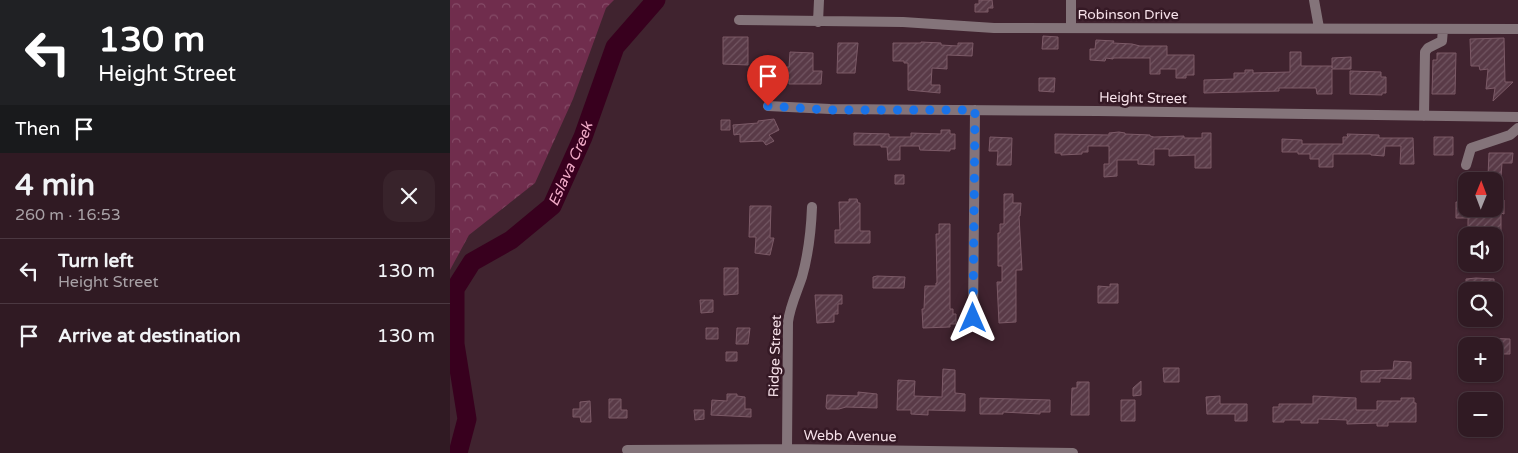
<!DOCTYPE html>
<html lang="en">
<head>
<meta charset="utf-8">
<style>
  :root { --surface:#301a23; --page:#38232b; --text:#f1f3f6; --muted:#a8a1a6; --line:#4b3841 }
  body { margin:0; font-family:"Varela Round",sans-serif; background:var(--page); color:var(--text); height:100vh; display:flex; flex-direction:column; font-size:19px; white-space:nowrap }
  * { box-sizing:border-box; margin:0 }
  p { font-size:16px; color:var(--muted) }
  .icon { flex:none; width:28px; height:28px; fill:none; stroke:currentColor; stroke-width:2; stroke-linecap:round; stroke-linejoin:round }
  .map { position:relative; flex:1; overflow:hidden }
  .sheet { display:flex; flex-direction:column; background:var(--surface); width:450px }
  .sheet>* { flex:none }
  .banner { background:#202124; color:#fff; overflow:hidden }
  .needle { width:32px; rotate:1deg }
  .fabs { position:absolute; left:1008px; top:172px; display:grid; gap:10px }
  .fabs a { display:grid; place-items:center; width:45px; height:45px; border-radius:10px; background:var(--surface); box-shadow:0 1px 4px #0004,0 0 0 1px var(--line); font-size:25px }
  .pin { position:absolute; display:grid; place-items:center; width:42px; height:42px; color:#fff; margin:-51px -21px; border-radius:50% 50% 50% 0; rotate:-45deg; box-shadow:0 0 5px #0007 }
  .pin .icon { rotate:45deg }
  .me { position:absolute; width:55px; margin:-28px; rotate:0deg; stroke-linejoin:round; filter:drop-shadow(0 0 4px #0008) }
  .turn { display:flex; align-items:center; gap:18px; height:105px; padding:0 15px; font-size:22px }
  .turn .icon { width:65px; height:65px; stroke-width:2.5 }
  .turn b { display:block; font-size:35px; line-height:42px }
  .then { display:flex; align-items:center; height:48px; padding:0 15px; background:#0003; gap:10px; font-size:19px }
  .round { display:grid; place-items:center; flex:none; width:52px; height:52px; border-radius:15px; background:var(--page) }
  .summary { display:flex; align-items:center; justify-content:space-between; height:85px; padding:0 15px }
  h1 { font-size:30px; font-weight:700; line-height:38px }
  ul { padding:0; list-style:none }
  li { display:flex; align-items:center; gap:15px; height:65px; padding:0 15px; border-top:1px solid var(--line) }
  li div { flex:1 }
  li b { display:block; font-size:19px }
  li em { font-style:normal }
  main { display:flex; flex:1; min-height:0 }
  .map>svg:first-child { display:block }
</style>
</head>
<body>
<main>
<section class="sheet">
<div class="banner">
<div class="turn"><svg class="icon" aria-label="left" viewBox="0 0 24 24"><path d="M17 20v-9H6M10 6l-5 5 5 5"/></svg><div><b>130 m</b>Height Street</div></div>
<div class="then">Then<svg class="icon" aria-label="arrive" viewBox="0 0 24 24"><path d="M6 21V4h12l-3 4 3 4H6"/></svg></div>
</div>
<div class="summary"><div><h1>4 min</h1><p>260 m · 16:53</p></div><a class="round"><svg class="icon" aria-label="close" viewBox="0 0 24 24"><path d="M6 6l12 12M18 6L6 18"/></svg></a></div>
<ul>
<li><svg class="icon" aria-label="left" viewBox="0 0 24 24"><path d="M17 20v-9H6M10 6l-5 5 5 5"/></svg><div><b>Turn left</b><p>Height Street</p></div><em>130 m</em></li>
<li><svg class="icon" aria-label="arrive" viewBox="0 0 24 24"><path d="M6 21V4h12l-3 4 3 4H6"/></svg><div><b>Arrive at destination</b></div><em>130 m</em></li>
</ul>
</section>
<div class="map">
<svg width="1068" height="453" viewBox="0 0 1068 453">
  <defs>
    <pattern id="forest-crowns" width="20" height="18" patternUnits="userSpaceOnUse" patternTransform="scale(1.25)"><rect width="20" height="18" fill="#702d4d"/><path d="M2 6a3 3 0 1 1 6 0M12 15a3 3 0 1 1 6 0" fill="none" stroke="#854b67"/></pattern>
    <pattern id="building-hatch" width="6" height="6" patternUnits="userSpaceOnUse" patternTransform="scale(1.25)"><rect width="6" height="6" fill="#593a47"/><path d="M-1 1l2-2M0 6l6-6M5 7l2-2" fill="none" stroke="#725662"/></pattern>
  </defs>
  <rect width="100%" height="100%" fill="#40232f"/>
  <path fill="url(#forest-crowns)" d="M0,0H164L156,8L123,99L85,183L19,235L0,270Z"/>
  <g fill="none" stroke-linecap="round" stroke-linejoin="round">
    <path stroke="#38001e" stroke-width="19" id="s1" d="M8,453L17,419L5,344V289L22,262L61,240L102,206L133,137L165,47L206,0"/>
  </g>
  <path fill="url(#building-hatch)" stroke="#7c5a67" d="M529,0H542L543,8H538V12H525V4H529Z
    M593,36L608,37V49H592Z
    M273,37H298V65L273,64Z
    M1054,38L1055,82H1063L1043,101L1045,88L1036,89L1038,69L1030,70L1029,66H1021L1020,39Z
    M646,40L664,41L663,43L682,44L690,46H717V55H744V75H736V78H726V69H710V74H700V58H663V59L656,58L655,61L640,60V49H645Z
    M471,42L491,43V45L508,46V43H523L522,56L497,55V69L482,68L481,85H490V93L458,90V63H454V61H443V43H471Z
    M388,43H408L405,73H387Z
    M340,52L363,53V71H372L371,84H339V79H329V67H339Z
    M840,52H851V66H882V68V58L901,57V69H882V94H867L866,88H829V91L754,93V80L784,79V73H795V70H803V73L840,72Z
    M987,53H1006L1005,94H982L983,60H987Z
    M900,71L931,72V77H936V93H932V95L900,94Z
    M589,78H605L604,92L589,91Z
    M324,119L329,130L319,135L324,141L316,145L313,141L290,142V134L284,135L283,125L308,123V121Z
    M271,120H280V130H271Z
    M491,130H500V134H505V149H500V151L470,150L469,146H450V160H438L437,147H431V145H404V133L439,134V137H461V133L491,134Z
    M669,132L675,133V134L700,135V136L704,137L734,136V138H752V133H761V168H745V155L719,156V149H704V165L688,164V160H667V176L654,177V164H659V146H638V152H632V154L611,155V153H605V134L659,135V133Z
    M897,134L929,135V138H963L964,164H950L951,146H935L934,156L921,155V154H883V167H869V159H860V154H848V152H832V139L852,140V144H893V137H898Z
    M540,137L562,138L561,165H547L548,151H539Z
    M984,137H1003V155H984Z
    M1039,153H1063L1062,163H1052L1051,177L1038,176Z
    M445,175H454V184H445Z
    M554,194H563V203H571L570,216H569L572,270H566V322L549,323L547,282H552V266H548V233H550V224H554Z
    M399,199H407L408,203H410V231H420V243H385V230H390L389,202H399Z
    M1045,200H1054V214L1051,213V236H1018V218H1006V202H1016V209H1044Z
    M300,206H321L320,238H324L320,255L305,253L306,237H299Z
    M489,224H500V309H503V314H506V324H500V327L473,328L472,309H474L475,286H486V283H487L486,234H489Z
    M274,268H288V294L274,295Z
    M427,276L455,277L454,288H423V277Z
    M1026,278L1044,279V289H1040V291H1019V289H1016V279Z
    M660,284H668V303H648V286L660,287Z
    M365,295H392V304H388V314H384V322L367,323Z
    M250,300H263V312L251,313Z
    M256,328H268V339H256Z
    M287,328H300L298,344H286Z
    M1028,338L1060,339V354H1044V346H1027Z
    M276,352H287V361H276Z
    M944,361L961,362V379L930,378V382H911V371L943,370Z
    M713,368H729V382H714Z
    M493,369L505,370V393L515,394V411L478,410V415L461,414V410H447L448,380L465,381L464,396L492,397Z
    M691,381V395L683,396V388Z
    M627,382H639V415H621L622,388H627Z
    M408,392L427,394V408L396,407L389,409H377L376,407L377,395L408,396Z
    M277,394H287V396L295,397V409H301V417L261,415L262,400L277,401Z
    M770,396V404H797V421H785V414H757L756,397Z
    M863,396L906,398V410H927V401H951V398H964V403H966V422H938V426H927V423L897,424V420L868,419V423H851V420H834V422H823V407H829V404H863Z
    M530,398L600,400V412H590V414L553,412V414H530Z
    M159,399H171V410H177V418H159Z
    M671,400H685V421H671Z
    M140,401L141,422H131L130,417H123V409H130V402Z
    M244,410H254V419L245,420Z"/>
  <g fill="none" stroke-linecap="round" stroke-linejoin="round">
    <path stroke="#84747a" stroke-width="10" d="M864,0L869,28
      M289,20L453,22L544,28L1068,29
      M368,22L369,0
      M621,28V0
      M318,106L380,109L648,111L1068,117
      M974,116L975,52L978,48L992,41L993,29
      M1016,165L1021,148L1060,135L1068,128
      M523,318L525,110
      M337,449L338,322C340,306 347,292 352,277C359,252 361,233 362,207
      M177,450L337,449L623,453"/>
  </g>
  <g fill="none" stroke-linecap="round" stroke-linejoin="round">
    <path stroke="#1a73e8" stroke-width="9" stroke-dasharray="0 16.2" d="M318,106L380,110H525L523,318"/>
  </g>
  <g text-anchor="middle" dominant-baseline="central" stroke-width="5" stroke-linejoin="round" paint-order="stroke">
    <g font-size="14" fill="#f7e2ea" stroke="#351925">
      <text x="678" y="14">Robinson Drive</text>
      <text transform="translate(693 98) rotate(1)">Height Street</text>
      <text transform="translate(325 356) rotate(-88)">Ridge Street</text>
      <text transform="translate(400 436) rotate(1)">Webb Avenue</text>
    </g>
    <g font-size="15" font-style="italic" fill="#f2abc8" stroke="#351925">
      <text stroke="none"><textPath href="#s1" startOffset="342">Eslava Creek</textPath></text>
    </g>
  </g>
</svg>
<div class="fabs">
<a><svg class="needle" viewBox="-14 -14 28 28"><path d="M0-13l5 13h-10z" fill="#e53935"/><path d="M0 13l5-13h-10z" fill="#a8a1a6"/></svg></a>
<a><svg class="icon" aria-label="sound" viewBox="0 0 24 24"><path d="M4 9h4l5-4v14l-5-4H4zM17 9q2 3 0 6"/></svg></a>
<a><svg class="icon" aria-label="search" viewBox="0 0 24 24"><circle cx="10" cy="10" r="6"/><path d="M15 15l6 6"/></svg></a>
<a>+</a>
<a>−</a>
</div>
<div class="pin" style="left:318px;top:106px;background:#d93025"><svg class="icon" aria-label="arrive" viewBox="0 0 24 24"><path d="M6 21V4h12l-3 4 3 4H6"/></svg></div>
<svg class="me" style="left:523px;top:318px" viewBox="-20 -20 40 40"><path d="M0-17L14 15 0 8-14 15z" fill="#1a73e8" stroke="#fff" stroke-width="4"/></svg>
</div>
</main>
</body>
</html>
